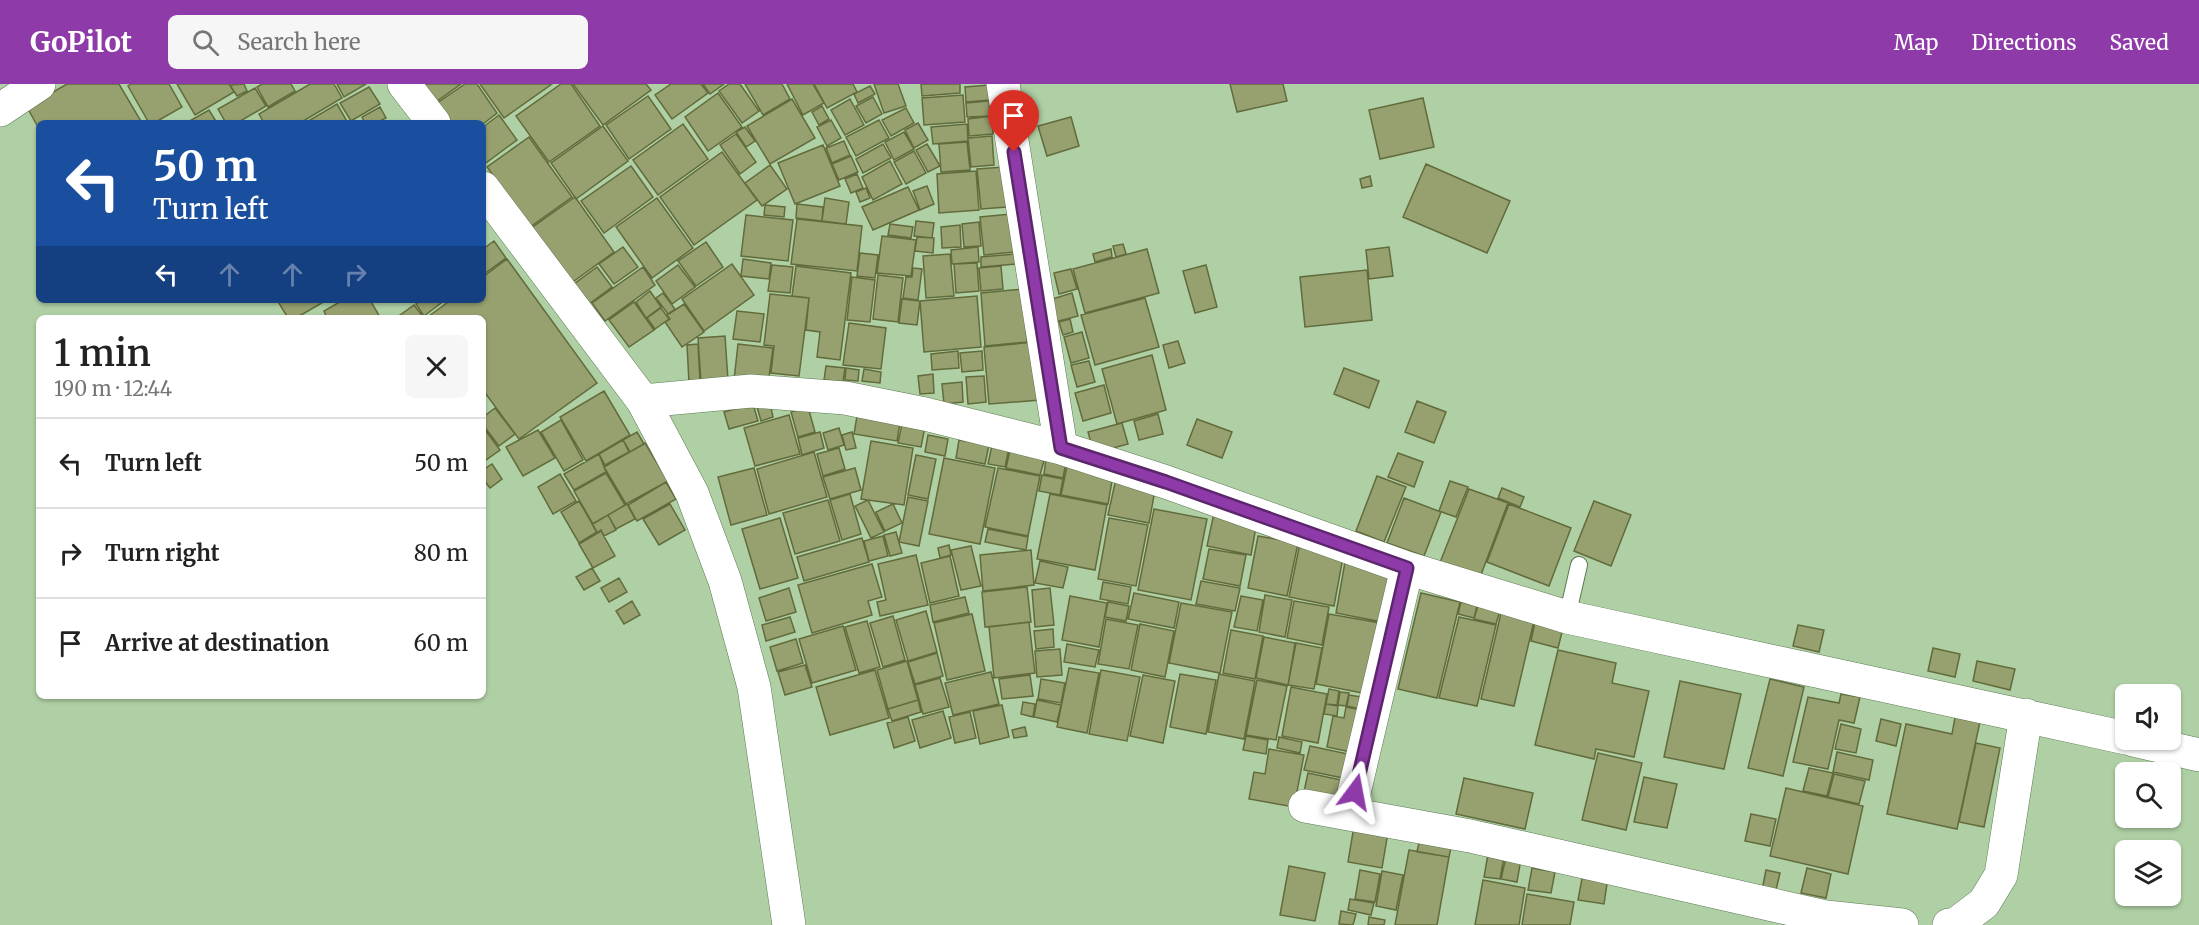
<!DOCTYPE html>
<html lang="en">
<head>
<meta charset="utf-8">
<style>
  :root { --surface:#fff; --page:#f6f6f6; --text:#222; --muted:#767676; --line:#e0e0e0; --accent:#8e3aa8 }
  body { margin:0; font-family:Merriweather,serif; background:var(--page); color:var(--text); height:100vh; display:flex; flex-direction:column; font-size:22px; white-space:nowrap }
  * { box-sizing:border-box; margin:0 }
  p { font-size:20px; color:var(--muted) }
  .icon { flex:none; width:33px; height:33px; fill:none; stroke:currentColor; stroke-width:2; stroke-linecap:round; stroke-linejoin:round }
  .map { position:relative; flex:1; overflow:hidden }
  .drawer { position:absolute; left:36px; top:231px; width:450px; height:384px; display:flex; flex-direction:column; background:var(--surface); border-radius:9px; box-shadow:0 2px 4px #0004 }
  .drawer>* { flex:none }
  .hud { position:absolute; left:36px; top:36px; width:450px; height:183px; border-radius:9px; box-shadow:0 2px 4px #0004; background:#1a4fa0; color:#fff; overflow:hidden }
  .tools { position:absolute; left:2115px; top:600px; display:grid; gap:12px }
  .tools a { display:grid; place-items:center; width:66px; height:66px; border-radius:9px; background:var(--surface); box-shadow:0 2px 4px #0004; font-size:30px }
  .pin { position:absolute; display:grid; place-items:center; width:51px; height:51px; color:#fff; margin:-62px -26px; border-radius:50% 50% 50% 0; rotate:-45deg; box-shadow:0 0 6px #0007 }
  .pin .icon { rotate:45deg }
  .me { position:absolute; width:66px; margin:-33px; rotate:13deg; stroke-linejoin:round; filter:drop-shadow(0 0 4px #0008) }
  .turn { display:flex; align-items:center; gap:21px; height:126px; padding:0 18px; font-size:27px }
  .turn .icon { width:78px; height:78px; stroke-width:2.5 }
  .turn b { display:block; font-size:42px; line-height:51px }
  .lanes { display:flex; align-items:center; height:57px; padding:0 18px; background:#0003; justify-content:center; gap:30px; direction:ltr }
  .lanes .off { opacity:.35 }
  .round { display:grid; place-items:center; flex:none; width:63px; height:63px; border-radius:9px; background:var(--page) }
  .headline { display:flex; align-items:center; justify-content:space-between; height:102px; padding:0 18px }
  h1 { font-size:36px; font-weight:600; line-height:45px }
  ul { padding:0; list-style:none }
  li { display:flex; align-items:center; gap:18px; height:90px; padding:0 18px; border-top:2px solid var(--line) }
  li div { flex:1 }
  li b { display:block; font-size:22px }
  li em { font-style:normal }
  header { display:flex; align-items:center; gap:36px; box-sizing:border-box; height:84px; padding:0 30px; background:var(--accent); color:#fff }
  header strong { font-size:28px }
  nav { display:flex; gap:33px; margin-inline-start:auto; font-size:21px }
  .search { width:420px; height:54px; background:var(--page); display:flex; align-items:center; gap:15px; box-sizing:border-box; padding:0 21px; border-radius:9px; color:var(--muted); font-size:22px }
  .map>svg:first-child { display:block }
</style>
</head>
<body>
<header>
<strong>GoPilot</strong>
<div class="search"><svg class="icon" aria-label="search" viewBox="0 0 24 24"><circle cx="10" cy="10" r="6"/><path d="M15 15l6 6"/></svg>Search here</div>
<nav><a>Map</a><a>Directions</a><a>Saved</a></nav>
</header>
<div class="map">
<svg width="2199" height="841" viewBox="0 0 2199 841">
  <rect width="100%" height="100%" fill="#afd0a4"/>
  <path fill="#97a06f" stroke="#626b3b" stroke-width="1.5" d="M67,0H119L142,39H39V45L27,23Z
    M131,0H169L182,23L154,39H149L128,2Z
    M177,0H229L234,8L195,31Z
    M244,0L247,7L237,12L230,1Z
    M262,0H291L295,7L268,23L257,3Z
    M310,0H334L342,14L300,39H264L259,30Z
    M337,0H366L344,13Z
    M419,0H461L433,20Z
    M465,0H477L497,29L483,40L445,39L433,22Z
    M480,0H552L504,34Z
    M561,0H571L600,42L549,78L516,32Z
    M573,0H646L651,6L603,41Z
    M671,0H701L708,9L672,35L655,11Z
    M703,0H724L710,10Z
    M729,0H740L759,27L742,39L719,7Z
    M745,0H782L790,15L763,31Z
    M787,0H813L824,19L803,31Z
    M814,0H853L857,8L827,24Z
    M874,0H898L906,22L884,29Z
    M921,0H960V9L922,12Z
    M1230,0H1283L1287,17L1237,28Z
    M989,1V16L966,18L965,3Z
    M870,2L875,10L858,19L854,10Z
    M369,3L380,20L351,37L340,19Z
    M255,4L266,22L237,39H226L218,25Z
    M718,9L742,43L708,67L685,33Z
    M963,11L965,38L924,41L922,14Z
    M648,12L671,45L629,75L606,41Z
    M873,13L882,30L866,39L856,22Z
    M1423,14L1434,63L1380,75L1369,26Z
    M792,15L815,54L770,80L747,42Z
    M850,15L864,41L845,51L831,26Z
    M989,17L990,32L967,33L966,19Z
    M337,20L348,39H305Z
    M822,22L829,35L819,41L812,28Z
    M380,23L386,34L376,39H365L362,33Z
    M906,24L914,39L891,52L882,36Z
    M209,26L217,39H186Z
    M499,31L517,56L483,81V43Z
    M992,32L993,50L969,52L968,35Z
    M1071,33L1079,62L1047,72L1038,42Z
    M831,36L841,54L827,62L817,43Z
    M879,36L889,54L856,72L846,53Z
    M918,39L928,56L914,64L905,46Z
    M683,40L708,75L658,111L633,76Z
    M967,40L968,57L933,60L931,43Z
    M603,42L628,77L576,115L551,79Z
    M745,43L755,57L746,63L736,48Z
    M904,48L914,65L894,76L885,58Z
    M736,50L756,78L740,90L720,61Z
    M992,52L994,81L971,83L968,54Z
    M529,53L572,113L530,143L487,83Z
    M844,57L850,71L832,79L826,64Z
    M967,58L970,86L941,88L939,60Z
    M883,60L891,74L863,89L856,75Z
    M927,60L940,82L928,88L916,66Z
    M823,61L840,102L795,120L778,79Z
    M914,67L926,89L906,100L894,78Z
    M722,68L757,116L694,161L660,113Z
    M851,72L858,88L839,96L832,80Z
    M890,77L902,100L873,116L862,93Z
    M1426,80L1510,117L1487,169L1403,133Z
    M770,81L787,105L762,122L745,99Z
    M631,82L653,113L604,149L581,117Z
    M1004,83L1007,123L981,125L977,85Z
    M976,87L979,126L939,129L937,90Z
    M857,90L863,104L851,109L845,95Z
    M1370,92L1372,102L1362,104L1360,95Z
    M927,102L934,120L920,126L913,107Z
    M908,103L919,126L873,146L862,123Z
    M866,104L870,114L860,118L856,108Z
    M575,113L614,168L570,200L530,145Z
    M657,114L693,164L652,194L616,143Z
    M825,114L849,118L846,140L822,137Z
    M797,120L823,123L822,137L796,134Z
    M765,121L785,123L784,133L764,131Z
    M1011,130L1014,168L984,171L980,133Z
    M746,131L793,136L788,177L741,172Z
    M797,135L862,142L857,187L791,180Z
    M916,137L934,139L932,154L914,152Z
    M979,138L981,162L964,163L962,140Z
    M890,140L913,143L911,154L888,151Z
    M960,141L961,163L942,164L941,143Z
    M882,152L916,156L911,192L877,189Z
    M917,153L934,154L933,169L915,167Z
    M494,157L506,174L484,190L483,165Z
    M706,158L723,183L696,202L678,177Z
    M1123,160L1126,170L1116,173L1113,162Z
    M623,163L638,183L614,200L599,180Z
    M978,163L979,178L952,180L951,166Z
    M1389,163L1393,192L1369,195L1366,166Z
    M1111,165L1112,173L1095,178L1093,170Z
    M1147,165L1159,209L1085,229L1073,185Z
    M860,169L878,171L875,194L857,192Z
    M950,170L954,212L926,214L923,172Z
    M1015,170L1016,180L981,183V173Z
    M507,175L597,299L519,355L483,306V234H431L429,232L451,216H483V193Z
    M743,175L771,179L769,195L741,192Z
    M977,179L979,207L956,209L954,180Z
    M732,180L754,211L704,247L682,215Z
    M678,181L695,203L672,220L656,197Z
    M772,181L793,183L790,209L768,207Z
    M1206,181L1217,223L1195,229L1183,187Z
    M796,182L851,189L840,276L817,273L820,248L806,246L809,214L792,212Z
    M1001,182L1003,205L981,207L979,184Z
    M597,183L612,203L589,220L574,200Z
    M643,183L655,201L605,237L592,219Z
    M913,184L922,185L918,216L903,214L906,193H912Z
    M1071,185L1077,205L1059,210L1054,189Z
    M1367,186L1372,236L1305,243L1300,193Z
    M878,191L903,194L898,238L873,235Z
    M852,193L875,196L870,238L847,236Z
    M1023,205L1027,258L985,262L981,209Z
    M650,207L661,223L646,234L636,218Z
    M663,209L675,225L668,230L656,214Z
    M1072,209L1078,232L1055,238L1049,216Z
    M770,210L809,214L799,292L771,289L774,262L764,261Z
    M977,212L981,263L924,268L920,217Z
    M1145,214L1159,263L1095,281L1081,231Z
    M902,215L920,217L917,241L899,239Z
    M277,216H327L296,234H288Z
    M343,216H370L380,233L327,234L324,227Z
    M421,216H445L424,232L416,220Z
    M634,218L654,246L629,263L609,236Z
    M684,220L704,248L682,263L665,238L670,235L667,231Z
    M414,221L424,234H396Z
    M661,224L669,235L655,245L647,234Z
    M737,227L764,230L760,258L733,255Z
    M1070,235L1073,248L1063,251L1059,238Z
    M849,239L886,244L881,285L843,281Z
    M1082,248L1089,274L1071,279L1064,253Z
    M725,252L728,296L701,298L698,254Z
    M1178,257L1185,279L1169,284L1163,261Z
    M1035,258L1040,316L989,320L984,263Z
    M698,260L700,298L689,299L687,261Z
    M738,260L773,264L768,300L734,296Z
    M958,267L959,284L932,286L931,270Z
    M982,267L983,286L962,288L960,269Z
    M1152,271L1166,326L1117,340L1102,285Z
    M1089,277L1095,298L1077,303L1071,281Z
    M826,282L845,284L843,298L824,296Z
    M846,284L859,286L858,297L845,296Z
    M1344,284L1379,297L1369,324L1334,310Z
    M864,285L881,288L880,299L862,297Z
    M933,290L934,309L920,310L918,292Z
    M984,292L986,318L968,320L966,293Z
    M962,298L963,318L944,320L942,300Z
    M1104,301L1111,329L1083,337L1075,309Z
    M604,307L630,351L586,377L560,333Z
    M1417,317L1446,328L1434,359L1405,348Z
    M770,319L773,333L761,337L757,323Z
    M753,320L758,337L729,345L724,328Z
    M808,323L815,348L798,353L791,328Z
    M495,324L515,350L499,362L483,341V333Z
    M1158,330L1163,350L1139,356L1134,337Z
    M789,331L800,370L755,382L744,344Z
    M857,332L900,338L897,357L854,350Z
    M1197,335L1232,348L1222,374L1187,361Z
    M561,336L583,376L564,387L541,348Z
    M1122,339L1128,360L1094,369L1088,348Z
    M902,340L925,343L921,363L898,359Z
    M483,343L500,366L483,378Z
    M839,344L844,361L828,366L823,349Z
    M538,346L555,374L523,392L506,363Z
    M637,348L644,360L630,368L623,356Z
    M820,348L824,364L802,371L798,354Z
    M852,348L856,364L846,366L842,351Z
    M928,351L948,355L945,372L925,368Z
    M623,356L629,368L605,381L599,370Z
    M959,356L989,361L985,380L956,374Z
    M871,357L913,364L904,421L861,415Z
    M645,359L668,397L626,420L604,383Z
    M992,361L1009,364L1005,383L988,380Z
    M839,364L845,385L823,392L817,370Z
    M1010,366L1045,373L1040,391L1006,384Z
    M814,368L827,413L769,430L757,385Z
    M1398,369L1423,378L1414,403L1388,393Z
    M599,370L606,388L574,406L564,390Z
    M916,371L936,375L928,415L908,411Z
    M944,374L995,384L980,460L929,450Z
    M1046,375L1066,378L1063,394L1044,390Z
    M492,380L502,395L490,404L483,395V386Z
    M1067,382L1113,391L1108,420L1061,411Z
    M754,384L767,431L731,441L718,393Z
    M855,384L861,406L830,415L823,393Z
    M998,384L1040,392L1028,452L985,443Z
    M606,389L625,421L593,440L574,407Z
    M560,390L576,417L553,430L538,403Z
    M1042,391L1063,395L1060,411L1039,407Z
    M1377,392L1406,403L1384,458L1356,447Z
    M1450,397L1468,403L1456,433L1439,427Z
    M666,398L676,415L637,437L628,421Z
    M1115,399L1155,406L1149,439L1108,431Z
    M1502,404L1524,413L1520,423L1498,414Z
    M1469,405L1508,419L1479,496L1439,481Z
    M850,410L861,450L842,456L830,416Z
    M1050,410L1107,421L1095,486L1037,475Z
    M908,413L928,417L919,462L899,458Z
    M1404,414L1441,428L1424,472L1387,459Z
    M828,416L840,457L795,470L783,429Z
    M868,416L884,448L871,454L855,422Z
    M579,417L597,448L579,459L561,428Z
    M1594,417L1631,431L1611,482L1574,467Z
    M627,420L635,435L616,445L608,431Z
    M670,420L685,446L659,461L643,435Z
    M893,420L902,439L885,447L876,428Z
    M1509,420L1571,444L1549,502L1487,478Z
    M1154,425L1207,435L1191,516L1138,506Z
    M1214,429L1257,437L1251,471L1207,462Z
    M608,431L616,446L604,452L601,446L597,449L592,440Z
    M780,434L798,494L760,505L742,445Z
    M1109,434L1148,441L1136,502L1098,495Z
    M988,445L1028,453L1026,466L985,458Z
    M601,447L615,472L593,484L579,460Z
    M896,448L902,469L890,472L884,451Z
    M883,452L888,472L869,477L864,457Z
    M1258,452L1298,459L1287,512L1248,504Z
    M862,454L869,478L804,497L797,473Z
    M1300,459L1344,468L1334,522L1289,513Z
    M949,461L951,471L940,474L938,464Z
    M971,462L981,502L961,506L951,466Z
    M1209,465L1246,471L1240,502L1203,495Z
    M1031,466L1034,501L983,507L980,471Z
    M916,471L928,521L880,532L877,518L886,516L878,480Z
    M950,472L959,512L930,519L921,479Z
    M1040,477L1068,483L1063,504L1035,499Z
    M1345,478L1397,487L1387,539L1336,529Z
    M872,480L882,513L868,517L872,531L812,549L798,501Z
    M592,484L600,497L584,506L576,493Z
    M619,494L627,508L609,518L601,504Z
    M1201,497L1240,504L1235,527L1196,520Z
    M1103,498L1131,503L1128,520L1100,515Z
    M1027,503L1031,538L985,543L982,508Z
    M789,504L796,528L766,537L759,514Z
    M1050,504L1054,541L1035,543L1032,506Z
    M1134,509L1179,518L1174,544L1128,535Z
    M1421,509L1460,518L1437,614L1398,605Z
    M1265,511L1292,516L1285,553L1259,548Z
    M1070,512L1107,519L1099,563L1062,556Z
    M1241,512L1263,516L1257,547L1234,543Z
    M965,513L969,529L933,538L930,521Z
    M632,517L640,531L624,540L616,527Z
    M1294,517L1329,523L1322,561L1287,554Z
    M1108,518L1129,522L1126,537L1105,533Z
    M1461,518L1477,522L1474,534L1458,530Z
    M1181,519L1232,528L1220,589L1169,579Z
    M1478,521L1500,526L1496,540L1474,535Z
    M926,527L937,568L908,577L896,536Z
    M1501,529L1534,537L1514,622L1481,615Z
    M972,530L985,587L947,596L934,539Z
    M1329,530L1386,540L1373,611L1316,600Z
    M893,532L905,576L883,583L870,539Z
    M790,533L795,548L766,557L762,541Z
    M1459,533L1496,541L1477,622L1439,614Z
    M1106,535L1138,541L1129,585L1098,580Z
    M867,537L880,583L859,589L845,543Z
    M1029,538L1035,589L994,594L989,543Z
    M1535,538L1563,544L1558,564L1531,557Z
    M1140,540L1174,547L1165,593L1131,586Z
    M1798,541L1824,546L1819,568L1793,562Z
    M843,542L856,586L812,599L799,555Z
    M1053,545L1054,563L1036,565L1034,547Z
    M1231,546L1263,552L1255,595L1223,589Z
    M1264,553L1295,559L1288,601L1256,594Z
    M796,555L803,579L777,587L770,563Z
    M1296,559L1322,564L1314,605L1288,601Z
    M1067,560L1099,566L1095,583L1064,578Z
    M1933,564L1960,570L1955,593L1928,587Z
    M1060,565L1062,591L1037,593L1035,567Z
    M1558,566L1616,579L1612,599L1649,607L1634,673L1596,665L1594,675L1535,661Z
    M937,569L943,592L915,600L908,578Z
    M907,577L918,616L888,625L877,586Z
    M1977,577L2015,585L2010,606L1973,597Z
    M805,581L812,603L785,611L778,588Z
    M1069,584L1099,589L1087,649L1057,643Z
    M875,586L889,634L830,651L816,603Z
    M1101,586L1140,593L1127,657L1089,650Z
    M991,588L999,620L953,631L945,599Z
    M1180,590L1216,596L1206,650L1170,643Z
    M1219,590L1255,597L1244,655L1208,648Z
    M1030,591L1033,612L1002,615L999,595Z
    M1143,591L1175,597L1163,659L1130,652Z
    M940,594L949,623L923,630L915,601Z
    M1041,595L1065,599L1061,619L1038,615Z
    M1770,595L1804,603L1783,692L1748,684Z
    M1257,596L1287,602L1276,656L1246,651Z
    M1680,597L1741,610L1724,685L1664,673Z
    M1291,603L1327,610L1318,659L1282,652Z
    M1329,605L1339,607L1337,621L1326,620Z
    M1340,608L1349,609L1346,622L1338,621Z
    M1841,610L1860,613L1854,639L1839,636L1828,685L1793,678L1808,613L1839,619Z
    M1349,611L1368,614L1365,626L1347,622Z
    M918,616L921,628L892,637L888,625Z
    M1037,616L1061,621L1057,638L1034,633Z
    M1023,618L1035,620L1033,633L1021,630Z
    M1326,620L1338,622L1337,632L1324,630Z
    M1002,621L1009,653L980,660L973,627Z
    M1346,623L1368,627L1360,670L1327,663L1333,632L1344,634Z
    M943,627L951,654L920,664L912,636Z
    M970,628L976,654L955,659L949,633Z
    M1956,628L1981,633L1957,745L1887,730L1906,640L1952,650Z
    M908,633L915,657L894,664L887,639Z
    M1881,635L1901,640L1896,662L1876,657Z
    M1841,640L1861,645L1856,669L1835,665Z
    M1025,643L1027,652L1014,654L1012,646Z
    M1246,652L1268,656L1266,670L1243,666Z
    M1279,653L1302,658L1300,669L1277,664Z
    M1976,659L2000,664L1984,743L1959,738Z
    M1310,662L1348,670L1343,694L1304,686Z
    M1269,665L1304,671L1294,723L1249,715L1254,688L1265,690Z
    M1837,668L1873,676L1869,696L1833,688Z
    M1598,669L1642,679L1626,746L1582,736Z
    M1809,684L1833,689L1827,712L1803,707Z
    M1308,689L1346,697L1340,724L1302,717Z
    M1834,690L1865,697L1859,720L1828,713Z
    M1644,693L1677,700L1667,744L1634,738Z
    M1464,694L1533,709L1525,745L1456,730Z
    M1786,704L1863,722L1848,790L1770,772Z
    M1751,730L1776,735L1770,762L1745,757Z
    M1354,742L1388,748L1382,784L1348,778Z
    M1420,754L1452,759L1449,773L1417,768Z
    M1409,766L1449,773L1437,841H1395Z
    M1488,770L1504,773L1500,795L1484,793Z
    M1506,773L1521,775L1517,798L1501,795Z
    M1289,782L1325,789L1315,837L1280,831Z
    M1532,784L1555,788L1551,809L1528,806Z
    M1807,784L1831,790L1826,814L1801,809Z
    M1360,786L1380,790L1375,818L1355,815Z
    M1766,786L1780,789L1775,810L1762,806Z
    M1382,787L1403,791L1396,826L1376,822Z
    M1583,789L1608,793L1604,820L1578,816Z
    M1483,796L1525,804L1519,841H1475Z
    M1527,810L1574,818L1570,841H1522Z
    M1350,815L1374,819L1371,831L1348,826Z
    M1341,827L1356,830L1353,841L1339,840Z
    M1369,833L1385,836L1384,841H1368Z"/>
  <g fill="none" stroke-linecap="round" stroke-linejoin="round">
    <g stroke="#5b7950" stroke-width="18">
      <path id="lane" d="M1567,533L1579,481"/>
    </g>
    <g stroke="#5b7950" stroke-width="34">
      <path id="street" d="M1003,0L1061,364
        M0,26L39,0
        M643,317L751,307L845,314L925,330L1061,364L1166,398L1407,484L1567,533L2126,654
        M1407,484L1349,730L1470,752L1826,833L1902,841
        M2133,656L2199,671
        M1305,722L1349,730
        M1949,841H1955L1984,819L2001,791L2026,631"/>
    </g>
    <g stroke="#5b7950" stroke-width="34">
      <path id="secondary" d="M404,0L434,39
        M483,104L643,317L692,409L725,497L754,603L789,841"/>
    </g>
    <use href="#lane" stroke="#fff" stroke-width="16"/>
    <use href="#street" stroke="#fff" stroke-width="33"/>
    <use href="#secondary" stroke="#fff" stroke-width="33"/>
  </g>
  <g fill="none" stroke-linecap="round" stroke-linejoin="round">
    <g stroke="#5c266d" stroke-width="15">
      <path id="route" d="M1014,68L1061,364L1166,398L1407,484L1355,708"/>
    </g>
    <use href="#route" stroke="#8e3aa8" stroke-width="10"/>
  </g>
</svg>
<div class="tools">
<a><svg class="icon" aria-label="sound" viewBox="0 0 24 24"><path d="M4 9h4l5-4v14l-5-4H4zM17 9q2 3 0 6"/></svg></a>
<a><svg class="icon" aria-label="search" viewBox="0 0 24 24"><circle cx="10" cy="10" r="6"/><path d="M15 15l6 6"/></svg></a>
<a><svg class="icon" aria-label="layers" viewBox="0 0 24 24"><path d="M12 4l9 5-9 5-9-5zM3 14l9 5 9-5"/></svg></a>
</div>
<div class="pin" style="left:1014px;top:68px;background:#d93025"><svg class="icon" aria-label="arrive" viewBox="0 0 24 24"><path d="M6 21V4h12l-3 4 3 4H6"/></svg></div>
<svg class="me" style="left:1355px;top:708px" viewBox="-20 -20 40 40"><path d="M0-17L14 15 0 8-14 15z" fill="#8e3aa8" stroke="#fff" stroke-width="4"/></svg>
<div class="hud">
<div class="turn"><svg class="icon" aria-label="left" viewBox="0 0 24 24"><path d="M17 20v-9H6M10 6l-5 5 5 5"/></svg><div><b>50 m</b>Turn left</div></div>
<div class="lanes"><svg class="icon" aria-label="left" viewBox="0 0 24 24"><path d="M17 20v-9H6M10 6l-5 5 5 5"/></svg><svg class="icon off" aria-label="ahead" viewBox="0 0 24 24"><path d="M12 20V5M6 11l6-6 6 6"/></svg><svg class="icon off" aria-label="ahead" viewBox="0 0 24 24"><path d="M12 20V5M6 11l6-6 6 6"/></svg><svg class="icon off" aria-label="right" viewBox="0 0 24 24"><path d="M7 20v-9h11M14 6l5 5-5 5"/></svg></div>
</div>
<section class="drawer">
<div class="headline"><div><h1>1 min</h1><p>190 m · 12:44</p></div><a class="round"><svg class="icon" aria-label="close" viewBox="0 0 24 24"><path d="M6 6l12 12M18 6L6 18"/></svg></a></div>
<ul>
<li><svg class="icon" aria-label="left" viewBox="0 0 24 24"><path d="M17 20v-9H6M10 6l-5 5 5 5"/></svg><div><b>Turn left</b></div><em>50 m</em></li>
<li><svg class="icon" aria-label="right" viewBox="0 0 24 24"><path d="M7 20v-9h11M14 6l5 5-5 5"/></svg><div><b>Turn right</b></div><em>80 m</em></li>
<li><svg class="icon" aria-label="arrive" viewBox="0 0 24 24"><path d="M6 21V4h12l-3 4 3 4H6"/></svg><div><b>Arrive at destination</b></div><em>60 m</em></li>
</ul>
</section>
</div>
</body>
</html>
